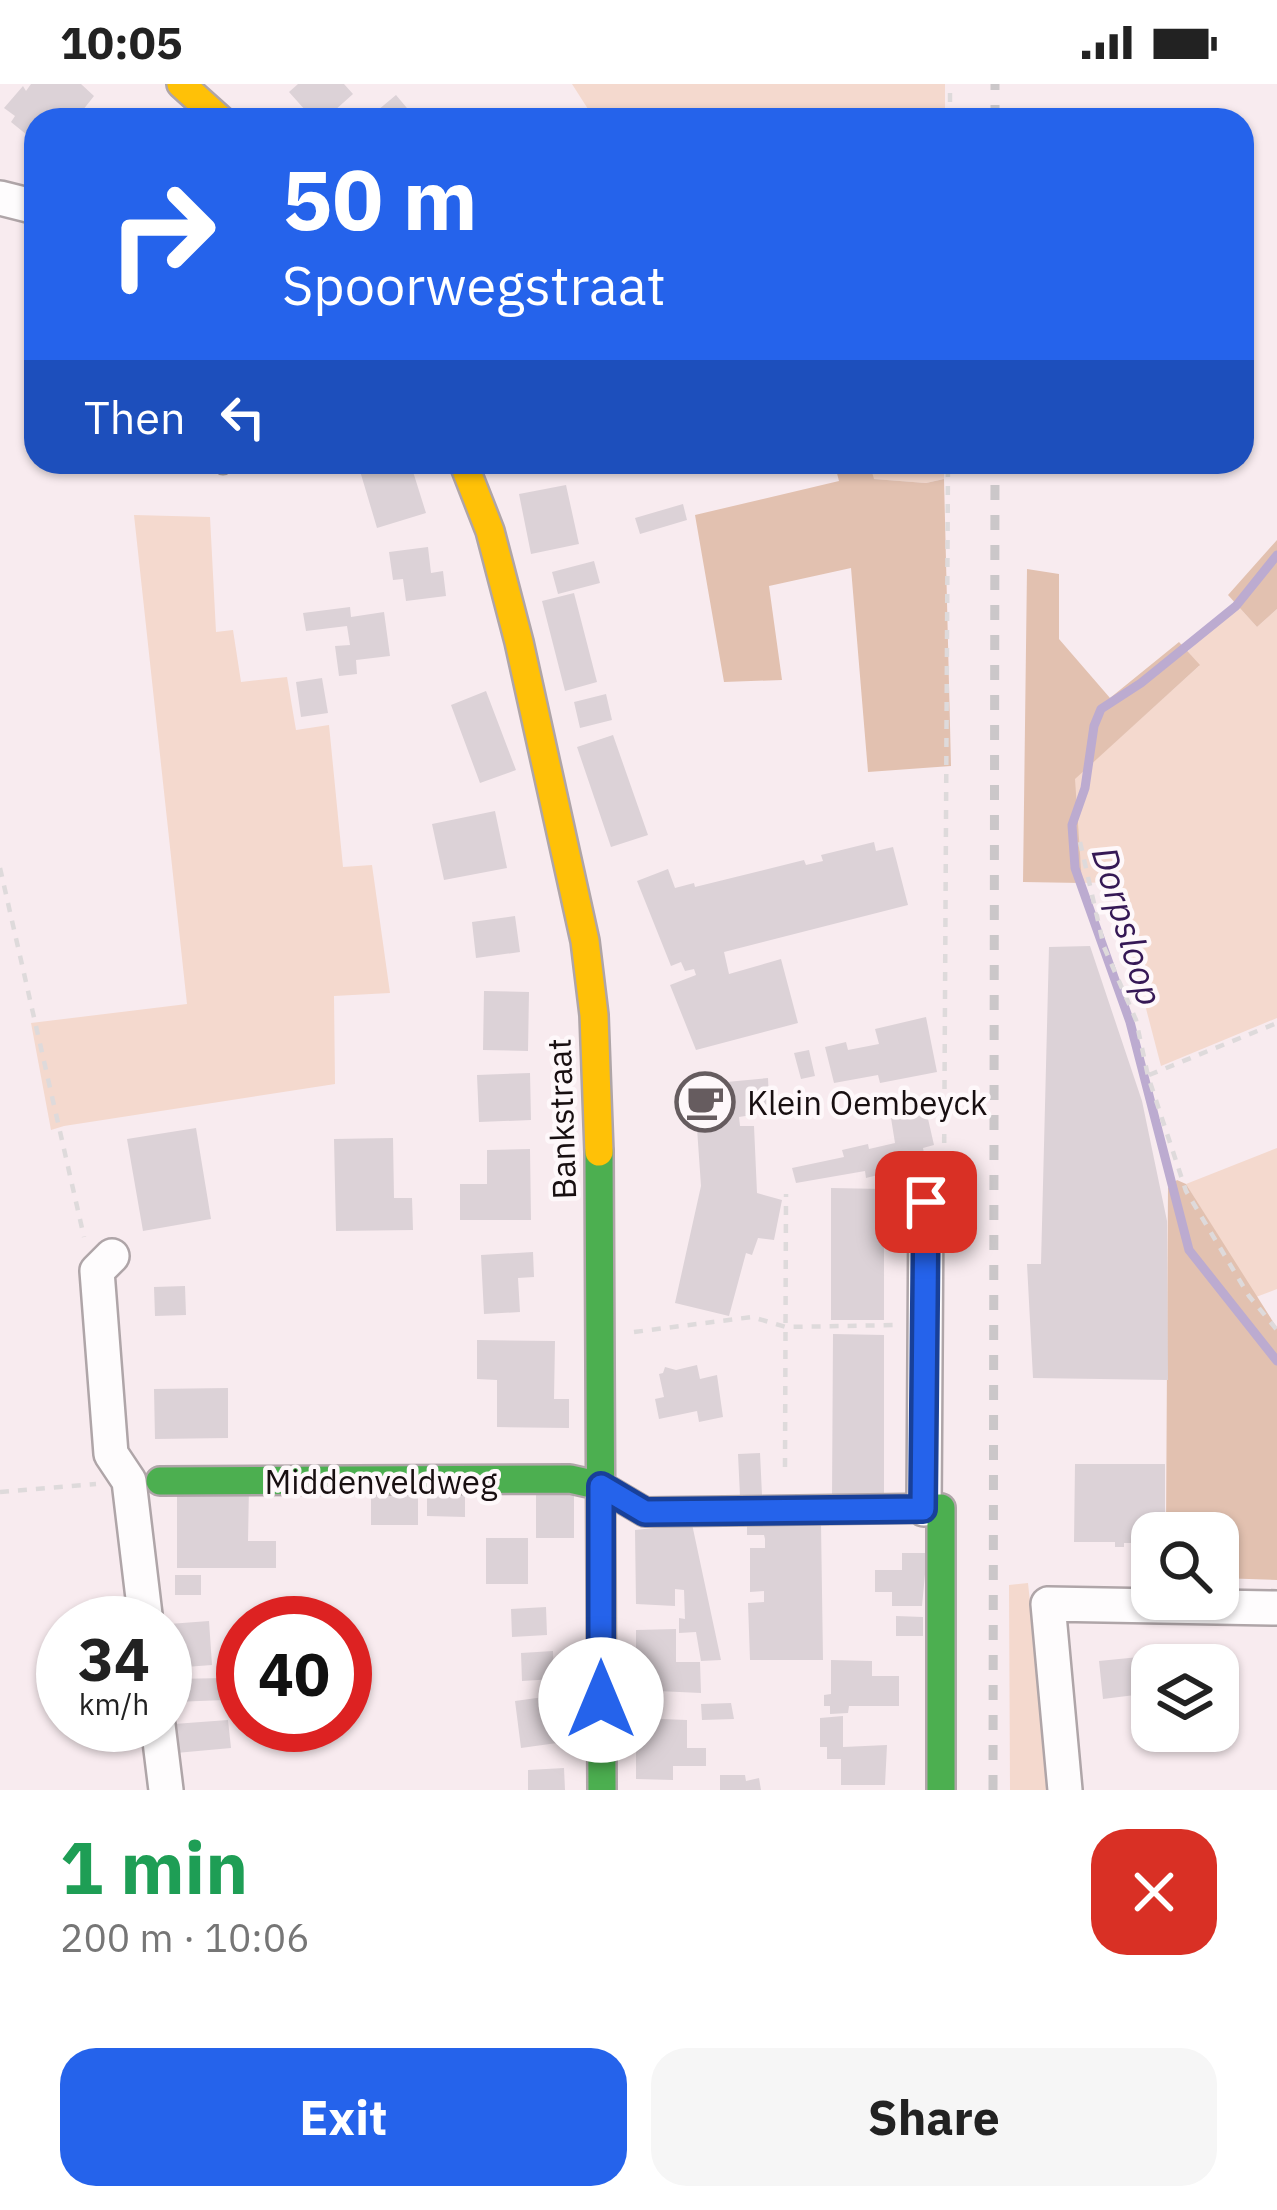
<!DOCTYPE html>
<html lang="en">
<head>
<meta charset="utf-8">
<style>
  :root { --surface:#fff; --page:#f6f6f6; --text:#222; --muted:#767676; --accent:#2563eb }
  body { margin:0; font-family:"IBM Plex Sans",sans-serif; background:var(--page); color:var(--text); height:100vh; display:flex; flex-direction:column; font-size:45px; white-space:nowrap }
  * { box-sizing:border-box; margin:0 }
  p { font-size:39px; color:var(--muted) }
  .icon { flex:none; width:66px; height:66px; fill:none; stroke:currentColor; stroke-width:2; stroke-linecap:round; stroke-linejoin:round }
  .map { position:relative; height:1706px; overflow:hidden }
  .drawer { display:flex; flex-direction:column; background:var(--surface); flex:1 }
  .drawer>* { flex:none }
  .hud { position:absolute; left:24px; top:24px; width:1230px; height:366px; border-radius:36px; box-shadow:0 3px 9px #0004; background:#2563eb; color:#fff; overflow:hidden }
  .controls { position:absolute; left:1131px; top:1428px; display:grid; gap:24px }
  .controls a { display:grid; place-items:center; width:108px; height:108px; border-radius:24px; background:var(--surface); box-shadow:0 3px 9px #0004; font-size:60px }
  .speed { position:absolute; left:36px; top:1512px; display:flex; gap:24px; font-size:60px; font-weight:700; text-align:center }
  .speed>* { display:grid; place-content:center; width:156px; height:156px; border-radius:50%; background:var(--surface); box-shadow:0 3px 9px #0004; line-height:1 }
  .speed small { font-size:30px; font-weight:400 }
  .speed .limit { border:18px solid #d22; background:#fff; color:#111 }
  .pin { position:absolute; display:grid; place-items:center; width:102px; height:102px; color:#fff; margin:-51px; border-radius:24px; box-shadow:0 6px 18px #0006 }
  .me { position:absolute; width:132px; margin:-66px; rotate:0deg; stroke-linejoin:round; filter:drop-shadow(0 0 9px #0008) }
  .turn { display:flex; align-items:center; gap:42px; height:252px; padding:0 60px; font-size:54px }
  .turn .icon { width:156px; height:156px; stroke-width:2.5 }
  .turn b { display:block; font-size:84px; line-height:102px }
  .then { display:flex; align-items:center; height:114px; padding:0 60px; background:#0003; gap:24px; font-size:45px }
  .round { display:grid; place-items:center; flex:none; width:126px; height:126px; border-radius:36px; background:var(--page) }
  .summary { display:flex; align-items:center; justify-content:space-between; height:204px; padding:0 60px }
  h1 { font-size:72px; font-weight:700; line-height:90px; color:#1e9e55 }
  .button { display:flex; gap:24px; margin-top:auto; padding:24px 60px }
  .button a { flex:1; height:138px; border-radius:36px; background:var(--accent); color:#fff; font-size:48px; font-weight:700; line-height:138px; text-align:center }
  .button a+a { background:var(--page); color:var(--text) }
  .status { display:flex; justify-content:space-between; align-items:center; height:84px; padding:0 60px; background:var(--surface); direction:ltr }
  .status svg { height:33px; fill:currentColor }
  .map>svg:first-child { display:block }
</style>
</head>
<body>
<div class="status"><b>10:05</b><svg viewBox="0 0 49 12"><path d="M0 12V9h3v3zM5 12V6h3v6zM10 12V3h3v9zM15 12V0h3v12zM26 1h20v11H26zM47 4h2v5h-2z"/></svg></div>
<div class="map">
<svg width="1277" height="1706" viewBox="0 0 1277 1706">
  <rect width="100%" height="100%" fill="#f8ebef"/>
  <path fill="#f4d9ce" d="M572,0H945V36H595Z
    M869,378H944V395L926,399L873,395Z
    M134,431L210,433L216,548L233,546L241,598L287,593L296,646L329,641L343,783L372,781L390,909L334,912L335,1000L64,1042L51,1046L31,939L187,920Z
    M1237,521L1257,543L1277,525V934L1161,982L1113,798L1082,799L1074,695L1199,582L1187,568Z
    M1277,1064V1205L1256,1213L1186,1100Z
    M1028,1499L1050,1706H1010L1009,1501Z"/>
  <path fill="#e2c1b0" d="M834,378H869L874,395L926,399L944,395L951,682L868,688L851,484L769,502L782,596L724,598L695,431L839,397Z
    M1277,456V525L1257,543L1228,511Z
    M1027,485L1059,490V555L1110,614L1179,558L1200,581L1075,695L1082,799L1023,798Z
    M1177,1096L1186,1100L1277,1244V1496L1218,1494V1449H1166L1168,1104Z"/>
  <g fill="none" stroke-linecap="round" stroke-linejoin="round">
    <path stroke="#bcabd0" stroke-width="9" d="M1277,471L1236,522L1141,599L1101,625L1094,642L1085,704L1072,741L1075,784L1130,938L1189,1166L1277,1277"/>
  </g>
  <path fill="#dcd2d7" d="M31,0H81L94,12L75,36H36V40L27,51L11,38L15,32L4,24L23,2L26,7Z
    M298,0H344L353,10L324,36H314L289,8Z
    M396,11L417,36H366Z
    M390,378H410L426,429L377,444L360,387Z
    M566,401L579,460L531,470L519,410Z
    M683,420L687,436L640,450L635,434Z
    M428,463L431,489L443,487L446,512L406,517L403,495L393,496L389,468Z
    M594,477L600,499L558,510L552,488Z
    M574,509L597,598L565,607L542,517Z
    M350,523L351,533L384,528L390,572L356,576L357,590L339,592L335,562L350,561L347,542L306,547L303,529Z
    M322,594L328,629L301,633L296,598Z
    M486,607L516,686L480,699L451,621Z
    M606,610L612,636L580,644L574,618Z
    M613,651L648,751L611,763L577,663Z
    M495,727L507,784L444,796L432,740Z
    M874,758L876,767L893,763L908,821L724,868L729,890L781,875L798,939L696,966L670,901L696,891L694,885L685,887L681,878L671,882L637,797L668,785L675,804L694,799L695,803L804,776L806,781L823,777L821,771Z
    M515,832L520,868L476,874L472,838Z
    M1090,862L1142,1017L1167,1137L1168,1296L1033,1294L1027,1180H1041L1049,863Z
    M484,907L529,908L528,967L483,966Z
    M926,933L937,988L880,999L878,991L834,999L825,963L846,958L848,966L879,960L875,945Z
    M809,966L815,992L801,995L794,969Z
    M530,989L531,1036L479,1038L477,991Z
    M768,994L769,1017L775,1016L776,1027L739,1033L740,1042H754L757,1109L782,1116L774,1156L758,1154L752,1171L746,1169L729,1232L675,1219L701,1102L694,1001Z
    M926,1026L934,1061L923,1064L926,1079L866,1094L865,1087L796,1099L792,1084L844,1073L842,1066L868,1060L869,1065L895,1059L891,1034Z
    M196,1044L211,1135L143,1147L127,1055Z
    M393,1054L394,1114H412L413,1146L336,1147L334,1055Z
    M530,1065L531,1136H460V1100H487V1066Z
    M831,1104L884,1105V1236H831Z
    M533,1168L534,1193L518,1194L520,1228L484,1230L481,1171Z
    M185,1202L186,1231L155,1232L154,1203Z
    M833,1250L884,1251V1413L832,1414Z
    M477,1256L555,1257L554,1315H569V1344L497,1343V1296L477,1295Z
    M697,1281L700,1295L717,1291L723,1333L699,1338L697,1327L659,1335L655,1315L664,1313L659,1290L663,1289L665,1283L676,1286Z
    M228,1304V1354L155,1355L154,1305Z
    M760,1369L762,1411L740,1412L738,1370Z
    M1075,1380H1165V1449H1152V1459H1124V1463H1115V1458H1074Z
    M536,1397H574V1454H536Z
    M427,1401L465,1402V1433L427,1432Z
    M177,1403H249L248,1457H276V1484H177Z
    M371,1407H418V1441H371Z
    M692,1440L721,1576L701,1577L696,1548L679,1549V1534L685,1535L684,1506L675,1505V1522L636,1520L635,1446Z
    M747,1440H821L823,1576H750L748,1519L764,1518V1507L750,1508V1464H765V1455L764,1451H747Z
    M486,1454H528V1500H486Z
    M902,1469H927L922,1522H892V1508H875V1486H902Z
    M175,1491H201V1511H175Z
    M546,1523L547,1551L512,1553L511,1525Z
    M896,1532L923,1533V1552H896Z
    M209,1537L212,1581L172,1584L169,1540Z
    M676,1545V1578H700L701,1609L636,1606V1546Z
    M553,1567L554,1595L522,1597L521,1569Z
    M1139,1573L1143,1610L1103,1615L1099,1577Z
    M831,1576L872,1577V1592H899V1622H849L848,1629L830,1630V1622H824V1611L831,1610Z
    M225,1594V1616L174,1618L173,1595Z
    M551,1612L557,1659L521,1664L515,1617Z
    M731,1619L734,1635L702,1636L701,1620Z
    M843,1632V1663L887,1661L885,1701H841V1675H827V1663H820V1634Z
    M636,1634L687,1636V1664H706V1682H673V1696L636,1695Z
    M228,1636L231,1664L176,1669L174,1640Z
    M564,1684L565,1706H528V1686Z
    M720,1691H745L746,1697L759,1694L761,1706H720Z"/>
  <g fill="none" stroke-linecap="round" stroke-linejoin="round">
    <g stroke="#afa5a8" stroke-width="21">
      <path id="lane" d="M223,378V381"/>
    </g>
    <g stroke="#afa5a8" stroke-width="38">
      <path id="street" d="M0,114L36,123
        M112,1172L97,1187L111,1370L129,1397L146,1539
        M924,1425L926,1118
        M158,1641L166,1706
        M1065,1706L1048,1520L1277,1524"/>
    </g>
    <g stroke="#afa5a8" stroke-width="32">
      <path id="fast" d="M599,1068L602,1706
        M160,1397L570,1395L601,1402L645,1428L941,1424V1706"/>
    </g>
    <g stroke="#afa5a8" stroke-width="32">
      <path id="slow" d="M181,0L221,36
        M463,378L490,447L519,558L585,857L594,931L599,1068"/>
    </g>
    <path stroke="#dedadb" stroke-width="4.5" stroke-dasharray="9 9" stroke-linecap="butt" d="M950,36V0
      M1080,758L1104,863L1136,936L1148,992L1186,1107L1249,1212L1277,1246
      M0,784L84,1153
      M1149,991L1277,939
      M944,1095L948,378
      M634,1248L752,1233L786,1243L897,1241
      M785,1383L786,1110
      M0,1408L96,1400"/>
    <use href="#lane" stroke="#fefcfd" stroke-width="16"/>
    <use href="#street" stroke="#fefcfd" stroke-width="33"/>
    <use href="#fast" stroke="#4caf50" stroke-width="27"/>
    <use href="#slow" stroke="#ffc107" stroke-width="27"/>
    <path stroke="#cbc7c9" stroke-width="9" stroke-dasharray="15 15" stroke-linecap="butt" d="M995,36V0
      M993,1706L995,378"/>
  </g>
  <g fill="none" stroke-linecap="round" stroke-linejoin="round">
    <g stroke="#184099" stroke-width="30">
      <path id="route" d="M601,1616V1402L645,1428L923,1425L926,1118"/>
    </g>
    <use href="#route" stroke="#2563eb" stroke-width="21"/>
  </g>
  <defs>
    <g id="cafe-ring" transform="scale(3)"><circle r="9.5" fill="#fef8fa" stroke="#665c5f" stroke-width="1.5"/><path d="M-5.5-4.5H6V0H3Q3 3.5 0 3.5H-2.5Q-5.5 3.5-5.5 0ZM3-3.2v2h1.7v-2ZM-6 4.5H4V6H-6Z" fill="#665c5f"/></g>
  </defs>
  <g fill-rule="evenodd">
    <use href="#cafe-ring" x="705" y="1018"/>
  </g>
  <g text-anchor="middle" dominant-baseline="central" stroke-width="9" stroke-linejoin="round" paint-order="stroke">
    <g font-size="33" fill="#180f11" stroke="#fef8fa" text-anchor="start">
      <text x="747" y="1018">Klein Oembeyck</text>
    </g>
    <g font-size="33" fill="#180f11" stroke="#fef8fa">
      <text transform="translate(561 1035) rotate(-92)">Bankstraat</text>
      <text x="381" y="1397">Middenveldweg</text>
    </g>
    <g font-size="36" font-style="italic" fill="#351855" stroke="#fef8fa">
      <text transform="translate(1128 842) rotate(73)">Dorpsloop</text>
    </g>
  </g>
</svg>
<div class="controls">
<a><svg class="icon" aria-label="search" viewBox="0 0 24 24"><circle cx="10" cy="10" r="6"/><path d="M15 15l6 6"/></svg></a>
<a><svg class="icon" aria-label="layers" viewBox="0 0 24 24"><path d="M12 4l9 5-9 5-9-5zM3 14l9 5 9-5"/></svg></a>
</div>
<div class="speed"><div>34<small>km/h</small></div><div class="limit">40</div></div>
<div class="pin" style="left:926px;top:1118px;background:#d93025"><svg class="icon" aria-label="arrive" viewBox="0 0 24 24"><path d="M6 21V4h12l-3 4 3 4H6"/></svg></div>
<svg class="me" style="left:601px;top:1616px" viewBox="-20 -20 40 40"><circle r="19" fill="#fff"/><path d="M0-13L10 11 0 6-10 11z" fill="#2563eb"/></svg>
<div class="hud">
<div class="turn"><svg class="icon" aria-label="right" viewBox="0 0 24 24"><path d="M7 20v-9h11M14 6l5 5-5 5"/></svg><div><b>50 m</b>Spoorwegstraat</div></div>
<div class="then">Then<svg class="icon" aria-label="left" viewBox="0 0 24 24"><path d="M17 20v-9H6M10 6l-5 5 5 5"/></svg></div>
</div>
</div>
<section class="drawer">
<div class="summary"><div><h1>1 min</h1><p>200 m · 10:06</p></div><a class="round" style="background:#d93025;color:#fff"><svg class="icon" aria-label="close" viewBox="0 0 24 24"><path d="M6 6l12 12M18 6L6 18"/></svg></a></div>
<div class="button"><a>Exit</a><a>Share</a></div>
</section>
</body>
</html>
